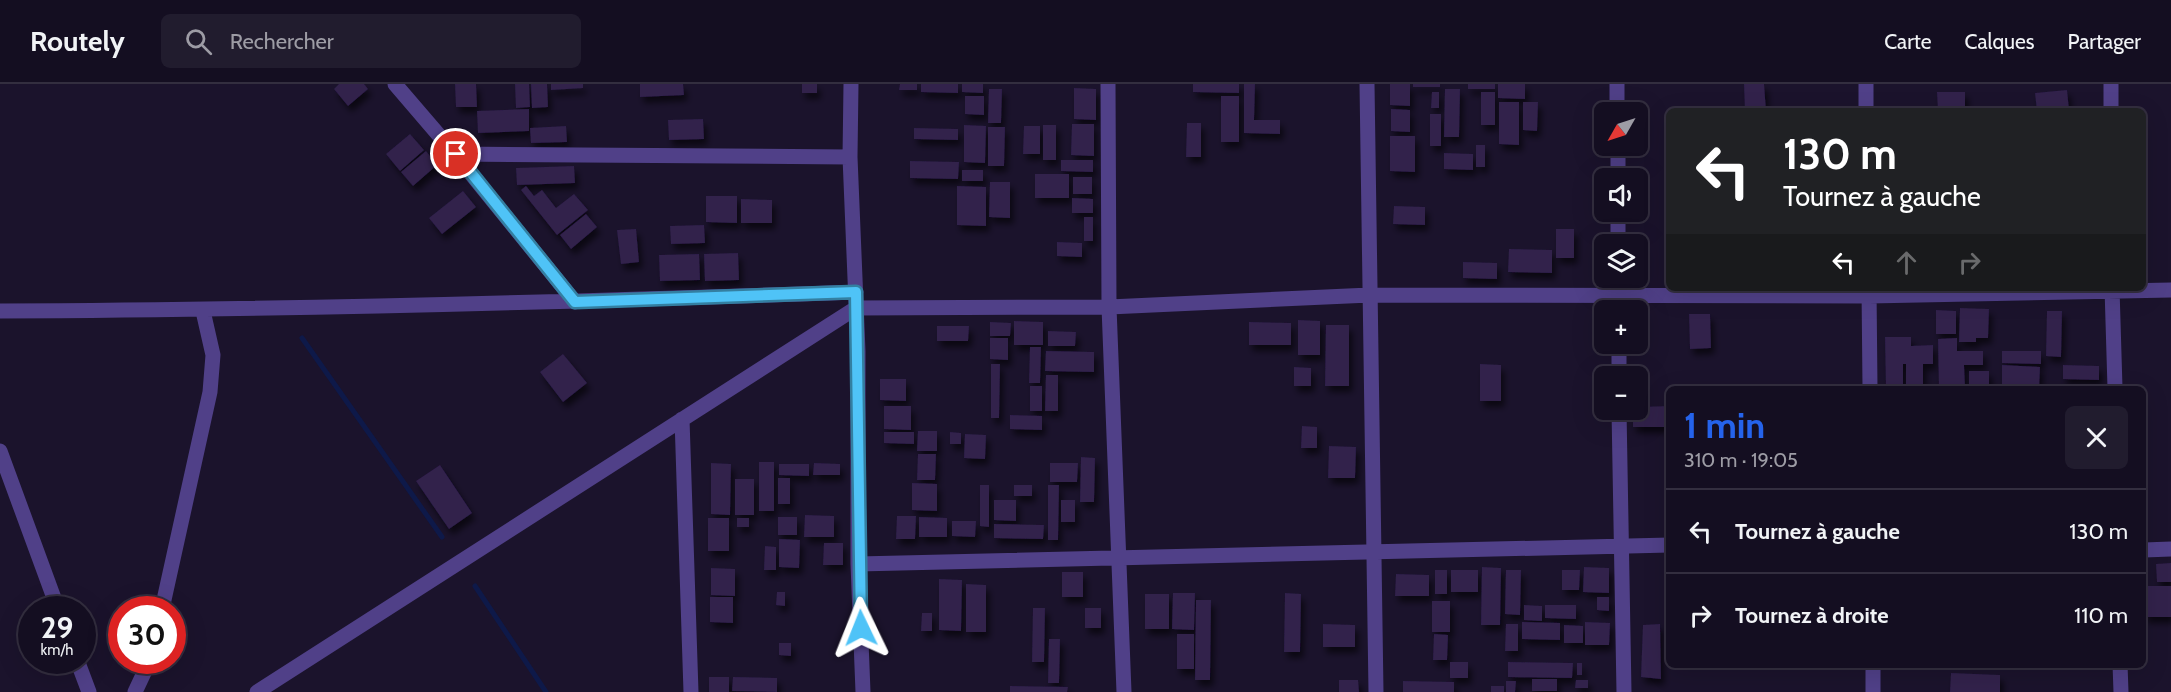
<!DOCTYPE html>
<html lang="fr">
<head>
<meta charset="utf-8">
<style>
  :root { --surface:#140e21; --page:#211c2e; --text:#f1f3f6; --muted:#9d9ca5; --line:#332e3f; --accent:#2563eb }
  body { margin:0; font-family:Cabin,sans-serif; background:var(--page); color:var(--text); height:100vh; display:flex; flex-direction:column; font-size:22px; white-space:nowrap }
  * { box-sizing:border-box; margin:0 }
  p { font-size:20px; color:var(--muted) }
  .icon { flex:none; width:33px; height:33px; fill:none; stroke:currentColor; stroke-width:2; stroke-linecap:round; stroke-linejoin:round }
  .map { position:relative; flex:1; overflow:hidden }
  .side { position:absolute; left:1666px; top:302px; width:480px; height:282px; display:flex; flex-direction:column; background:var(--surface); border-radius:9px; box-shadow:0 6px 24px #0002,0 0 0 2px var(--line) }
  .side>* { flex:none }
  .banner { position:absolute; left:1666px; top:24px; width:480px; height:183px; border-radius:9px; box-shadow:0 6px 24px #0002,0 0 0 2px var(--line); background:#202124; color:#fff; overflow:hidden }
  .needle { width:39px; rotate:231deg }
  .buttons { position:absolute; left:1594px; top:18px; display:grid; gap:12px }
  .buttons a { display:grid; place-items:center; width:54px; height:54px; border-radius:9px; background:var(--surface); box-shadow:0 6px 24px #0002,0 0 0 2px var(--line); font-size:30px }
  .speed { position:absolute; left:18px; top:512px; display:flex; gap:12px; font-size:30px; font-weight:700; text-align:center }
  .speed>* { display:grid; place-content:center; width:78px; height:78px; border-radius:50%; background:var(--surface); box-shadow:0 6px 24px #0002,0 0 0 2px var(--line); line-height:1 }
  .speed small { font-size:15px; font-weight:400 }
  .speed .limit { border:9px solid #d22; background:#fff; color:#111 }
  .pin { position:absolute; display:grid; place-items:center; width:51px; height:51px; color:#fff; margin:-26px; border:3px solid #fff; border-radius:50%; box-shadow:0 2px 6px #0007 }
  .me { position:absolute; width:66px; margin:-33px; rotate:358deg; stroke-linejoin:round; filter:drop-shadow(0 0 4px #0008) }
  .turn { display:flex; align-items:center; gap:21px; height:126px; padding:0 18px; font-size:27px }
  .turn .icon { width:78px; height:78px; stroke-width:2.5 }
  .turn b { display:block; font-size:42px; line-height:51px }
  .lanes { display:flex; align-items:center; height:57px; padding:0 18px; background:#0003; justify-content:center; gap:30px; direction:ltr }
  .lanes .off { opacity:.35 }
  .round { display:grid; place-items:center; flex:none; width:63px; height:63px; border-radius:9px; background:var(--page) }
  .head { display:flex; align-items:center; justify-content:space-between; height:102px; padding:0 18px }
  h1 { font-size:36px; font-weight:700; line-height:45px; color:var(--accent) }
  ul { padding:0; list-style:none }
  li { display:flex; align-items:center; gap:18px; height:84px; padding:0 18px; border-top:2px solid var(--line) }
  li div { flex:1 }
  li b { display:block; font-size:22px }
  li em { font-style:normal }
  header { display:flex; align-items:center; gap:36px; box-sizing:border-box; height:84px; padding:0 30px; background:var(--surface); border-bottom:2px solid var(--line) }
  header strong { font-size:28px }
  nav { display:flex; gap:33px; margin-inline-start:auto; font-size:21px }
  .search { width:420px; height:54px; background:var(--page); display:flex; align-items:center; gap:15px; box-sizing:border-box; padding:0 21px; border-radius:9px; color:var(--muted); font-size:22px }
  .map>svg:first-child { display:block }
</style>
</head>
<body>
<header>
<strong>Routely</strong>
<div class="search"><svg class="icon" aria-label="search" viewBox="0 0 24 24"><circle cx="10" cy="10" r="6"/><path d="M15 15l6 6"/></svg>Rechercher</div>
<nav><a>Carte</a><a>Calques</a><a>Partager</a></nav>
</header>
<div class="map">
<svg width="2171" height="608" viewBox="0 0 2171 608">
  <defs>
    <filter id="shadow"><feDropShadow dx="3.5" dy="6" stdDeviation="3" flood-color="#0009"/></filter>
  </defs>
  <rect width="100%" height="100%" fill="#1b132c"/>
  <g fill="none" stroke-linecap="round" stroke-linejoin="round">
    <path stroke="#0e1949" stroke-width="5" d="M302,254L442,453
      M475,502L546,608"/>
  </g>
  <path fill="#30204c" filter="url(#shadow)" d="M339,0H364L368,5L348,22L334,5Z
    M455,0H476L477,23H456Z
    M515,0H529L530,23L516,24Z
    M531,0H547L548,23L532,24Z
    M551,0H583V4L551,6Z
    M640,0H683L684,11L640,13Z
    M802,0H817V9H802Z
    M900,0H917V6H899Z
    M921,0H958V9L921,8Z
    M962,0H983V9L962,8Z
    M1193,0H1239V9L1193,8Z
    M1244,0H1255L1254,36H1280V50L1244,49Z
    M1390,0H1410V22L1390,21Z
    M1413,0H1440V3H1413Z
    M1468,0H1495V5H1468Z
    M1498,0H1525V15L1498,14Z
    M1744,0H1764L1766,27H1745Z
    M1074,4L1096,5V36L1074,35Z
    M989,5H1002L1001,39H988Z
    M1445,5H1460L1459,53H1444Z
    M2067,6L2069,26L2037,27L2035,9Z
    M1432,8H1439V24H1431Z
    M1481,8H1495V41H1481Z
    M1937,8H1965V27H1938Z
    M965,12H984V31L965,30Z
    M1221,12H1239V58H1221Z
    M1499,18H1519V61L1499,60Z
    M1523,18H1538L1537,47L1523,46Z
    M529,25V47L478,49L477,27Z
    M1391,25L1410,26V48L1391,47Z
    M1430,30H1441V62H1430Z
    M703,35L704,55L669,56L668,36Z
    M1187,39H1201V73H1186Z
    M1072,40H1094V72L1071,71Z
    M964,41L986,42L985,79L964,78Z
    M1043,41H1056V76H1043Z
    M566,42L567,58L531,59L530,44Z
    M1024,42H1040V70H1023Z
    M988,43H1005L1004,82H988Z
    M914,44L958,45V56L914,55Z
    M410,50L424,66L400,87L386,70Z
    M1390,52H1415V88L1390,87Z
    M1476,61H1485V83H1476Z
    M426,67L437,81L413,102L401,88Z
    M1444,69L1473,70V86L1444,85Z
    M1061,76H1093V88L1061,87Z
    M910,77L959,78L958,95L910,94Z
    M574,82L575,99L517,101L516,84Z
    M962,86H983V97H962Z
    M1035,90H1069V114H1035Z
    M1073,93H1092V110H1073Z
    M990,98H1010V134L989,133Z
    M526,102L534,112L542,106L556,124L574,110L588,126L557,151L521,106Z
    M957,102L986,103V142L957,141Z
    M463,107L476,123L442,150L429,134Z
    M706,112H737V139L706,138Z
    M1072,114L1093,115V129H1072Z
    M741,115L772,116V139H741Z
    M1394,122L1425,123V141L1393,140Z
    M586,130L597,143L571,165L560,151Z
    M1084,133H1093V157H1084Z
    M704,141L705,159L671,160L670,142Z
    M636,145L639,178L621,180L617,146Z
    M1556,145H1574V174H1556Z
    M1057,158L1082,159V173L1057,172Z
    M1509,165L1552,166V189L1508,188Z
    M738,169L739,196L705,197L704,170Z
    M699,170L700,196L660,197L659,171Z
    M1463,178L1497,179V195L1463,194Z
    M1960,224L1989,225L1988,254H1976V258H1959Z
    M1936,226L1956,227V250H1936Z
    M2047,227H2062L2061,273L2046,272Z
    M1689,230H1710L1711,264L1690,265Z
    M1298,236L1320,237V271H1298Z
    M1014,237L1043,238V261H1014Z
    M990,238L1011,239L1010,252H990Z
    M1249,238L1291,239V261H1249Z
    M1326,241H1349V302H1325Z
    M937,242H969L968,257H937Z
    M1048,247L1076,248L1075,262H1048Z
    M1885,253H1911V262L1933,261V280H1923V304H1906V280H1903V304H1886Z
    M990,254H1008V276L990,275Z
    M1957,254V267H1983V281H1964L1965,304H1939L1938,255Z
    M1030,263H1041L1040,299H1029Z
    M1046,267L1094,268V288L1045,287Z
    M2002,267H2041V280L2002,279Z
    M563,270L587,299L563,318L540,288Z
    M991,280H1000L999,334H991Z
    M1480,280L1501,281V317H1480Z
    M2002,281L2040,283L2039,304H2002Z
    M2063,281L2099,282V296L2063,295Z
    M1294,283L1311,284V302H1294Z
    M1969,287H1989V304H1969Z
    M1046,291H1058V327H1045Z
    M880,295H906V317L880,316Z
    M1030,302H1042V327H1030Z
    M884,322H911V346L884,345Z
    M1670,322V343H1633V326H1638V323Z
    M1010,331L1042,332V346L1010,345Z
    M1302,342L1317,343V364H1301Z
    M918,347H937V367H917Z
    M884,348H914V360L884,359Z
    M950,348L961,349V360H950Z
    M965,350L986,351L985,375L964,374Z
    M1329,362L1356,363L1355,394H1328Z
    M918,370H936L935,396H917Z
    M1081,373L1095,374L1094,418H1080Z
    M759,378H774V427H759Z
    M711,379L731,380L730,431L711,430Z
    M814,379L840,380V391H813Z
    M1050,379H1078L1077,398H1050Z
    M779,380H809V392L779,391Z
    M440,381L472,429L449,445L416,397Z
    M778,394H790V420H778Z
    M735,395H754V431H735Z
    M912,399L937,400V427L912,426Z
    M980,401H989V443L980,442Z
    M1014,401H1032V412H1014Z
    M1048,401H1059L1058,456H1048Z
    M994,416H1016V437L994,436Z
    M1061,416H1075V438H1061Z
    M805,431L834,432V453H804Z
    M897,432H916L915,455H896Z
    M778,433H797V451H778Z
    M919,433L947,434V453H919Z
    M708,434H729V467H708Z
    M737,434H749V443H737Z
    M952,437H976L975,453L952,452Z
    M994,440L1044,441L1043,455L994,454Z
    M779,455L800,456L799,484L779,483Z
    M824,459H843V481H823Z
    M765,462L776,463V486H764Z
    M2171,479V498H2157L2156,480Z
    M1482,483L1501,484L1500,541H1481Z
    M1584,483L1609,484V509L1583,508Z
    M711,484L735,485V512L711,511Z
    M1435,486H1447V510H1435Z
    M1451,486H1478V508H1451Z
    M1506,486H1521L1520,531L1505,530Z
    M1562,486H1580L1579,506H1562Z
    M1062,488H1083V513H1062Z
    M1396,490L1429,491V512H1395Z
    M939,495L962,496L961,547L939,546Z
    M966,500L986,501V548H966Z
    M2144,502H2171V533H2144Z
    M777,508H785V522L776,521Z
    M1173,509H1195L1194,546L1172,545Z
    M1285,509L1301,510L1300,568H1284Z
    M1145,510H1169V545H1145Z
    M710,513H733V539L710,538Z
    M1597,513H1609V527L1597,526Z
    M1196,516H1211L1210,596H1195Z
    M1432,517H1450V548H1432Z
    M1524,521L1542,522V537L1524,536Z
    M1545,521H1576V535L1545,534Z
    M1033,524H1045L1044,578H1032Z
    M1085,524H1101V544H1085Z
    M922,529H932V547H921Z
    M1522,538L1560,539V556L1522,555Z
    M1585,538L1610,539L1609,561H1585Z
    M1323,540L1355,541V563H1323Z
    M1506,540H1518V567H1505Z
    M1660,540L1661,595L1641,593L1643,541Z
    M1564,541L1583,542V559H1564Z
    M1177,550H1194V585H1177Z
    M1434,550L1448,551L1447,576H1433Z
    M1049,555H1060L1059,599H1048Z
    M779,559H791V572L779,571Z
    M1450,578H1468V594H1450Z
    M1508,578L1573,579L1572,594L1508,593Z
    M1577,579H1582V591H1577Z
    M1951,589L2000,591V608H1950Z
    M709,593H729V608H709Z
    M733,593L777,594V608L732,607Z
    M1532,595H1557V607H1532Z
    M1339,596H1358L1359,608H1339Z
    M1576,596H1588V604H1575Z
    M1403,597L1454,598V608H1403Z
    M1506,597H1516L1515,608H1506Z
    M1010,602L1068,603L1067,608H1010Z
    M1491,602H1504V608H1491Z"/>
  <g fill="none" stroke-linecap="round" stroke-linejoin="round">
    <path stroke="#504088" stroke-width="15" d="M395,0L455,70L575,218
      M851,0L850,73L858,267V480L863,608
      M1108,0L1109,223L1124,608
      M1367,0L1376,608
      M1617,0V28
      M1866,0V27
      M2111,0V27
      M1618,62V94
      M455,70L850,73
      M1618,128V160
      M1619,194V226
      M1869,204L1870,304
      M2112,204L2115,304
      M0,227C286,226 571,218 856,208
      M1619,260V292
      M1619,326L1624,608
      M682,335L691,608
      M0,367L58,525
      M2144,466L2171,465
      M858,480L1670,461
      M162,525L210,308L213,271L203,227
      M77,576L89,608
      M1873,580V608
      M2120,580L2121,608
      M135,608L150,576
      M257,608L856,224L1109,223L1370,211L1869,212L2171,206"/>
  </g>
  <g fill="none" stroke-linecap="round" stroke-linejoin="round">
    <g stroke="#337fa1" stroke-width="15">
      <path id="route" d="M456,70L575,218L856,208L861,544"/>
    </g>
    <use href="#route" stroke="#4fc3f7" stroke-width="10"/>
  </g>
</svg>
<div class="buttons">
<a><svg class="needle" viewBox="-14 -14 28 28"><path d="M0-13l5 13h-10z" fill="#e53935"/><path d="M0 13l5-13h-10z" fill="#9d9ca5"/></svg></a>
<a><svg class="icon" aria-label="sound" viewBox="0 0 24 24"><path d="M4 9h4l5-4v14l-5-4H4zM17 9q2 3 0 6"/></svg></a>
<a><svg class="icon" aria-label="layers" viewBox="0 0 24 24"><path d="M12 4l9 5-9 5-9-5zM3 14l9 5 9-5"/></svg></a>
<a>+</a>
<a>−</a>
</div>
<div class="speed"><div>29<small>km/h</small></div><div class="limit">30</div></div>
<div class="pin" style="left:456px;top:70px;background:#d93025"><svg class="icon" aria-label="arrive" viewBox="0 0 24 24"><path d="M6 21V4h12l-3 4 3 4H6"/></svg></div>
<svg class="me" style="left:861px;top:544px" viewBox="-20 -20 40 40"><path d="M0-17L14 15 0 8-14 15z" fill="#4fc3f7" stroke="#fff" stroke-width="4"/></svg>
<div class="banner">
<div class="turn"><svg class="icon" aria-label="left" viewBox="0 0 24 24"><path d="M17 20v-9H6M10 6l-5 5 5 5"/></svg><div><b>130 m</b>Tournez à gauche</div></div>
<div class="lanes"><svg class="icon" aria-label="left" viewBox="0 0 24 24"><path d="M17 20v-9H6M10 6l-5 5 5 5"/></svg><svg class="icon off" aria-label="ahead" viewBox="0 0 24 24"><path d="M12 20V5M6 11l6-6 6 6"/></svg><svg class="icon off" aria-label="right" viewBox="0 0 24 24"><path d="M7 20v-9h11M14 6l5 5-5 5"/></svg></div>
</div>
<section class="side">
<div class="head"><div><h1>1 min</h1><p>310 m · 19:05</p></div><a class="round"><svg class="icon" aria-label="close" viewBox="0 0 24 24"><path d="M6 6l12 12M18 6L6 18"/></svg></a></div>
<ul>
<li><svg class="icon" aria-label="left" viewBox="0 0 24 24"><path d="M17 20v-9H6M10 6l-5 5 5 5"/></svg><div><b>Tournez à gauche</b></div><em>130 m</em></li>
<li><svg class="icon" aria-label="right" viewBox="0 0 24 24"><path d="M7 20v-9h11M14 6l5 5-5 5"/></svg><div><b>Tournez à droite</b></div><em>110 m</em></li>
</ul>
</section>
</div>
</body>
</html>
